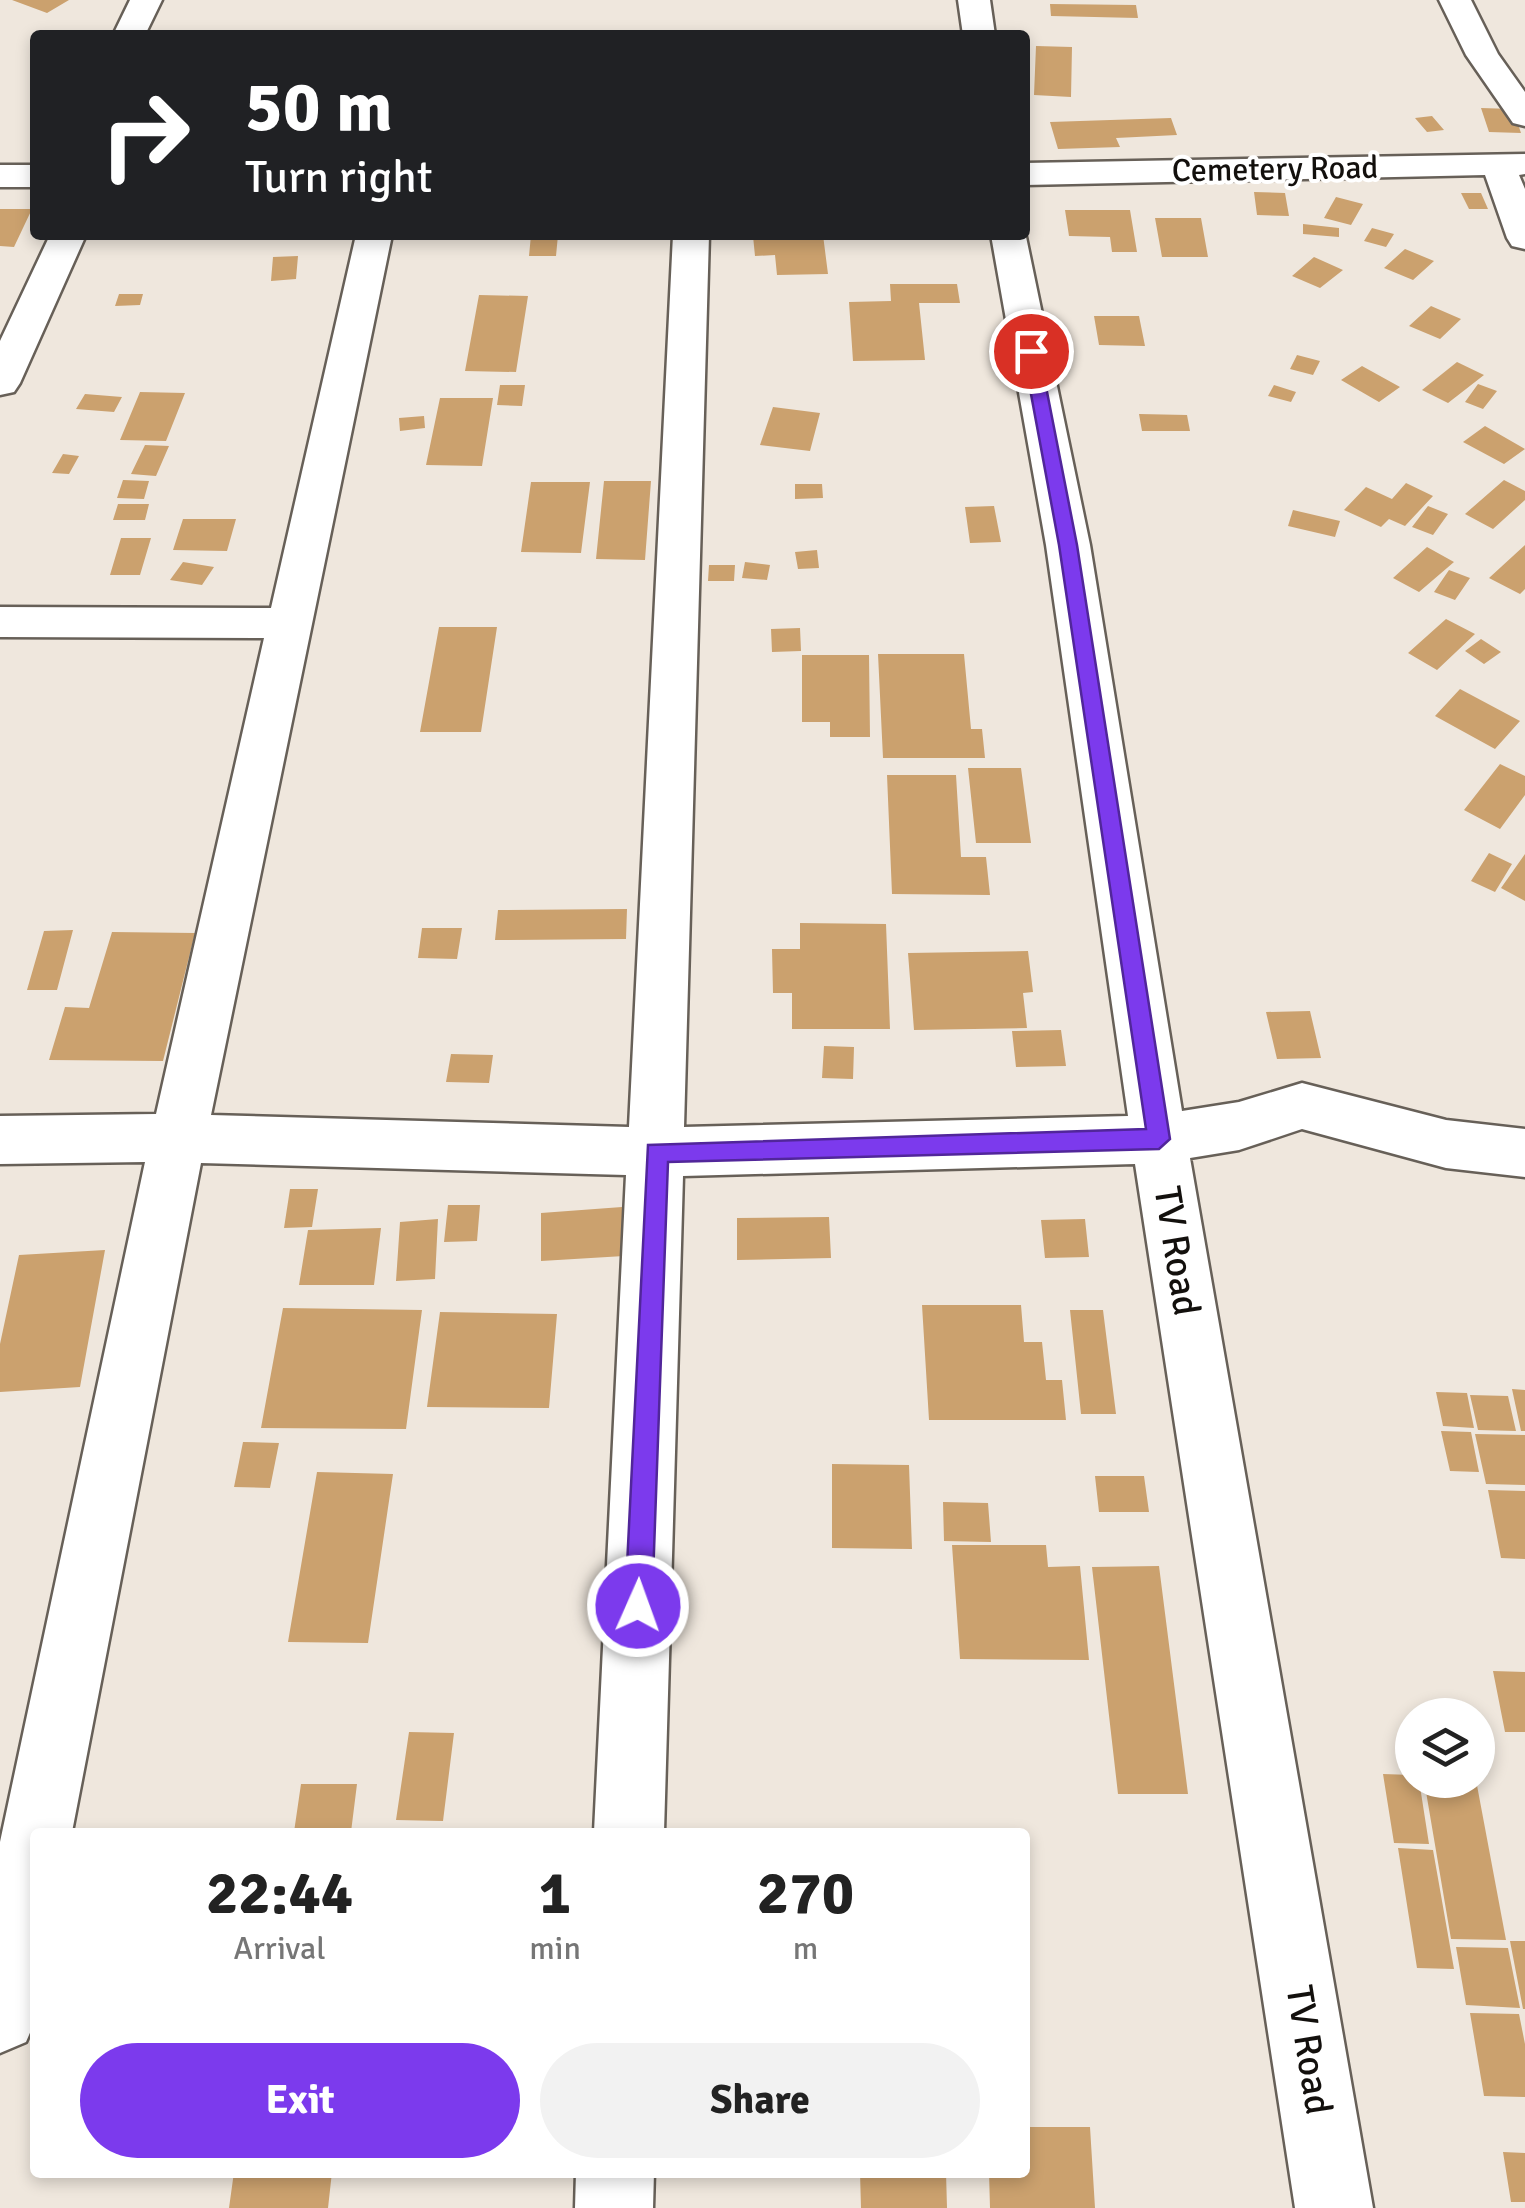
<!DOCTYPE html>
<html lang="en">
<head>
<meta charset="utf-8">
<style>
  :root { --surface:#fff; --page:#f2f2f2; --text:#222; --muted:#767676; --accent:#7c3aed }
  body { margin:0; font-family:Signika,sans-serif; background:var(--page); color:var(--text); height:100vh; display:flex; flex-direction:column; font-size:38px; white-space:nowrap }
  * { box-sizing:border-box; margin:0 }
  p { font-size:32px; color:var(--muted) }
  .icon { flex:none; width:55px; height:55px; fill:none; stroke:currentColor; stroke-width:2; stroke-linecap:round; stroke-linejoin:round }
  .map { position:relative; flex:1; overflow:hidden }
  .sheet { position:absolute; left:30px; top:1828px; width:1000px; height:350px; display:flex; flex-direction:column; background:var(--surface); border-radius:10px; box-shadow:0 5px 15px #0003 }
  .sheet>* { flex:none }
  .top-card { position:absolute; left:30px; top:30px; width:1000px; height:210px; border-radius:10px; box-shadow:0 5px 15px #0003; background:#202124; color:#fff; overflow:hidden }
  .buttons { position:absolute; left:1395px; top:1698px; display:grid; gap:20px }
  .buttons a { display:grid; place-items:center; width:100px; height:100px; border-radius:50%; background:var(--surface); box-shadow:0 5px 15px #0003; font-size:50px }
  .pin { position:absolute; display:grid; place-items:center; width:85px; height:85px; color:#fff; margin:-42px; border:5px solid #fff; border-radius:50%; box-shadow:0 2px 10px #0007 }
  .me { position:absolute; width:110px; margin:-55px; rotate:2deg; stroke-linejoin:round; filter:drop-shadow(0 0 8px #0008) }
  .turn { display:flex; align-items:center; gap:35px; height:210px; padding:0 50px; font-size:45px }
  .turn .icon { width:130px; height:130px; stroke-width:2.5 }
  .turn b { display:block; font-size:70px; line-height:85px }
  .eta { display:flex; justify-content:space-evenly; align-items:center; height:170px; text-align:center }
  .eta b { font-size:60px; font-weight:800; line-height:70px }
  .button { display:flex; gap:20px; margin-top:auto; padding:20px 50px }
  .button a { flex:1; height:115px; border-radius:60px; background:var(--accent); color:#fff; font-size:40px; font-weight:800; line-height:115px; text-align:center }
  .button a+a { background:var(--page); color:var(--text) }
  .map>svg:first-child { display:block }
</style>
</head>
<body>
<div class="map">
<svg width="1525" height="2208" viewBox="0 0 1525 2208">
  <rect width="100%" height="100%" fill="#efe7dd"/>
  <path fill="#cba16e" d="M12,0H69L47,13Z
    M1050,4L1136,5L1138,18L1051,16Z
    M1036,46L1072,47L1071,97L1034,95Z
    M1481,108L1513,109L1521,133L1489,132Z
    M1432,116L1444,130L1427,132L1415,118Z
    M1171,118L1177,135L1116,138L1120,147L1058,149L1050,122Z
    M1254,192L1285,193L1289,216L1257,215Z
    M1461,193H1481L1488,209H1469Z
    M1336,197L1363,204L1351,225L1324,218Z
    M0,209H32L14,247L0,246Z
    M1065,210H1130L1137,252H1112L1110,237L1069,236Z
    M1155,218H1201L1208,257H1162Z
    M1303,224L1339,228V237L1303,234Z
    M1372,228L1394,234L1386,247L1364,241Z
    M531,235H558L556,256H529Z
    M773,235H823L828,274L777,275L775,255L755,256L753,236Z
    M1405,249L1434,261L1413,280L1384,268Z
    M298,256L296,279L271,281L273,257Z
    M1314,257L1343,270L1320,288L1292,276Z
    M890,284H957L960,303H919L925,360L853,361L849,302L891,301Z
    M119,294H143L140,305L115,306Z
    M479,295L528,296L516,372L465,371Z
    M1431,306L1461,319L1440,339L1409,326Z
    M1094,316H1139L1145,346L1099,345Z
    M1297,355L1320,361L1313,375L1290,369Z
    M1457,362L1484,375L1448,403L1422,390Z
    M1362,366L1400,387L1379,402L1341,380Z
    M1478,384L1497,391L1483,409L1465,402Z
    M500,385H525L522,406L497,405Z
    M1274,385L1296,392L1291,402L1268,396Z
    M140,392L185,393L166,441L120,440Z
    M85,394L122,397L114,412L76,409Z
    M440,398H493L482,466L426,465Z
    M773,407L820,413L810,451L760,445Z
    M1139,414L1187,415L1190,431H1142Z
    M424,416L425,428L400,431L399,418Z
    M1485,426L1525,449L1504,464L1463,442Z
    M145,445L169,446L156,476L131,474Z
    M63,454L79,456L69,474L52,473Z
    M123,480L149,481L144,499L117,498Z
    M1504,480L1525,491V500L1493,529L1465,514Z
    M604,481H651L645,560L596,559Z
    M531,482H590L581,553L521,552Z
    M1406,483L1433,496L1405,526L1389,519L1381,527L1344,510L1366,487L1392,499Z
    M795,484H822L823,498L795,499Z
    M118,504H149L145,520H113Z
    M994,506L1001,542L970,543L965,507Z
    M1428,506L1448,514L1433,535L1412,527Z
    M1293,510L1340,521L1335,537L1288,526Z
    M183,519H236L227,551L173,550Z
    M121,538H151L140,575H110Z
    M1525,545V589L1520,594L1489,578Z
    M1427,547L1454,562L1419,592L1393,578Z
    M817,550L819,568L798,569L795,552Z
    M183,562L214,567L202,585L170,580Z
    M745,562L770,565L767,580L742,578Z
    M709,565H735L734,581H708Z
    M1449,570L1470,578L1455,600L1434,592Z
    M1446,619L1475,634L1437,670L1408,653Z
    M439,627H497L481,732H420Z
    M800,628L801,651L772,652L771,629Z
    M1481,639L1501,652L1484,664L1465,651Z
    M878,654H964L971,729H982L985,758H883Z
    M802,655H869L870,737H830V722H802Z
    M1460,689L1520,721L1495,749L1435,716Z
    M1500,764L1525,776V795L1500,829L1464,810Z
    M968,768H1021L1031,843H976Z
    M887,775H956L961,857H986L990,895L892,894Z
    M1489,853L1512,864L1495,892L1471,881Z
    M1525,854V901L1501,888Z
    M627,909L626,939L495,940L498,910Z
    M800,923L886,924L890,1029H792V993H773L772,949H800Z
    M422,928H462L457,959L418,958Z
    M73,930L57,990H27L44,931Z
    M112,932L195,933L163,1061L49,1060L65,1007L89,1008Z
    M1028,951L1033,992L1023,993L1027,1028L914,1030L908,953Z
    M1310,1011L1321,1058L1277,1059L1266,1012Z
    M1061,1030L1066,1066L1016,1067L1012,1031Z
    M824,1046L854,1047L853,1079L822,1078Z
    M451,1054L493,1055L489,1083L446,1082Z
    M290,1189H318L312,1227L284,1228Z
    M448,1205H480L477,1241L444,1242Z
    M622,1207L624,1256L541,1261V1213Z
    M829,1217L831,1258L737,1260V1218Z
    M438,1219L435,1279L396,1281L400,1222Z
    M1085,1219L1089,1257L1045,1258L1041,1220Z
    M381,1228L374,1285H299L308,1230Z
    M105,1250L80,1387L0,1392V1344L19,1255Z
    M922,1305H1021L1024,1342H1042L1046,1380H1062L1066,1420H929Z
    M283,1308L422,1310L406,1429L261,1428Z
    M1070,1310H1103L1116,1414H1081Z
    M440,1312L557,1314L549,1408L427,1407Z
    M1512,1389L1525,1390V1431H1521Z
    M1436,1392L1467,1393L1474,1428L1443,1426Z
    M1470,1395L1508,1396L1516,1431L1478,1430Z
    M1441,1431L1471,1432L1479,1472L1450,1471Z
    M1475,1434L1525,1435V1485L1486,1484Z
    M243,1442L279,1443L270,1488L234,1487Z
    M832,1464L909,1465L912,1549L832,1548Z
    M317,1472L393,1474L368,1643L288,1642Z
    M1095,1476H1144L1149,1512H1099Z
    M1488,1490L1525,1491V1559L1501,1558Z
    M943,1502L988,1503L991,1542L944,1541Z
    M952,1545H1046L1048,1567L1080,1566L1089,1660L960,1659Z
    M1159,1566L1188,1794H1118L1092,1567Z
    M1493,1671L1525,1672V1732H1505Z
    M409,1732L454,1733L443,1821L396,1820Z
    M1383,1774L1412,1775V1780H1419L1429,1844L1394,1843Z
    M1424,1780H1476L1506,1940L1451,1939Z
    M301,1784H357L351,1832H294Z
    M1398,1848L1433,1850L1454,1969L1417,1968Z
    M1510,1941H1525V2009H1523Z
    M1456,1947L1508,1948L1520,2008L1466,2005Z
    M1470,2013L1519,2014L1525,2044V2097L1484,2096Z
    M1025,2127H1090L1095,2208H990L989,2172H1025Z
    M1503,2152L1525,2153V2202H1511Z
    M234,2172H332L328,2208H229Z
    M860,2172H946L947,2208H861Z"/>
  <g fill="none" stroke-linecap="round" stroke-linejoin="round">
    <g stroke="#676058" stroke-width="5">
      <path id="minor" d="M130,0H162L145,35H113Z
        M958,0H990L995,35H963Z
        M1439,0H1471L1498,54L1525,92V126L1513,123L1466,55Z
        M1525,154V174L1519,175L1525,189V249L1512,246L1507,238L1485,175L1025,185V163Z
        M0,165H35V187H0Z
        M1025,232L1090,545L1182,1111L1239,1102L1302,1083L1446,1120L1525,1129V1177L1446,1168L1302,1129L1239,1150L1190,1158L1373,2208H1295L1135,1164L683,1176L664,1832H594L626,1175L201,1163L72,1832H35V2021L26,2042L0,2053V1842L145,1162L0,1164V1116L156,1114L264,638L0,637V607L271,608L356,235H392L211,1115L629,1127L673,235H709L684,1127L1128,1116L1046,545L991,235Z
        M50,235H86L20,383L14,392L0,395V341Z
        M576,2172H654L653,2208H575Z"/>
    </g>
    <use href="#minor" fill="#fff" fill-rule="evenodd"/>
  </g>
  <path fill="#7c3aed" stroke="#51269a" stroke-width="2.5" d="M1031,346L1039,351L1077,545L1170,1139L1159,1149L668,1162L652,1606L648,1615L638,1619L629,1615L625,1606L648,1145L1146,1129L1059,545L1023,351Z"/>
  <g text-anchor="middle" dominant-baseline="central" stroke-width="8" stroke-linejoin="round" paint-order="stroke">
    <g font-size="32" fill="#13100d" stroke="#fff">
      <text transform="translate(1275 169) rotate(-1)">Cemetery Road</text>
    </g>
    <g font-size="38" fill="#13100d" stroke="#fff">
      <text transform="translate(1177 1251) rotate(81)">TV Road</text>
      <text transform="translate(1309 2050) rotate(81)">TV Road</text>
    </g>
  </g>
</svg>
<div class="buttons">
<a><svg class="icon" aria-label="layers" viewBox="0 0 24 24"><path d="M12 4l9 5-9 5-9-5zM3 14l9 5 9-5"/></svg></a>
</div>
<div class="pin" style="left:1031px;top:351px;background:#d93025"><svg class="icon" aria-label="arrive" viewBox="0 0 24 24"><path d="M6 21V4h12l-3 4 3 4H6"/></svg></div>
<svg class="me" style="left:638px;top:1606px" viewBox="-20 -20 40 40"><circle r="17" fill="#7c3aed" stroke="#fff" stroke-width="3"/><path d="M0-11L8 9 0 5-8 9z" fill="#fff"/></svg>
<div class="top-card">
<div class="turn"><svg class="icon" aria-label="right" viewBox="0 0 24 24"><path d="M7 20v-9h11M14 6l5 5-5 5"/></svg><div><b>50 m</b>Turn right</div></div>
</div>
<section class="sheet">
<div class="eta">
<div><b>22:44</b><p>Arrival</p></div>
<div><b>1</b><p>min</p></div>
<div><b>270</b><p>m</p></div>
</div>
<div class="button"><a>Exit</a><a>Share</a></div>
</section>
</div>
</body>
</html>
